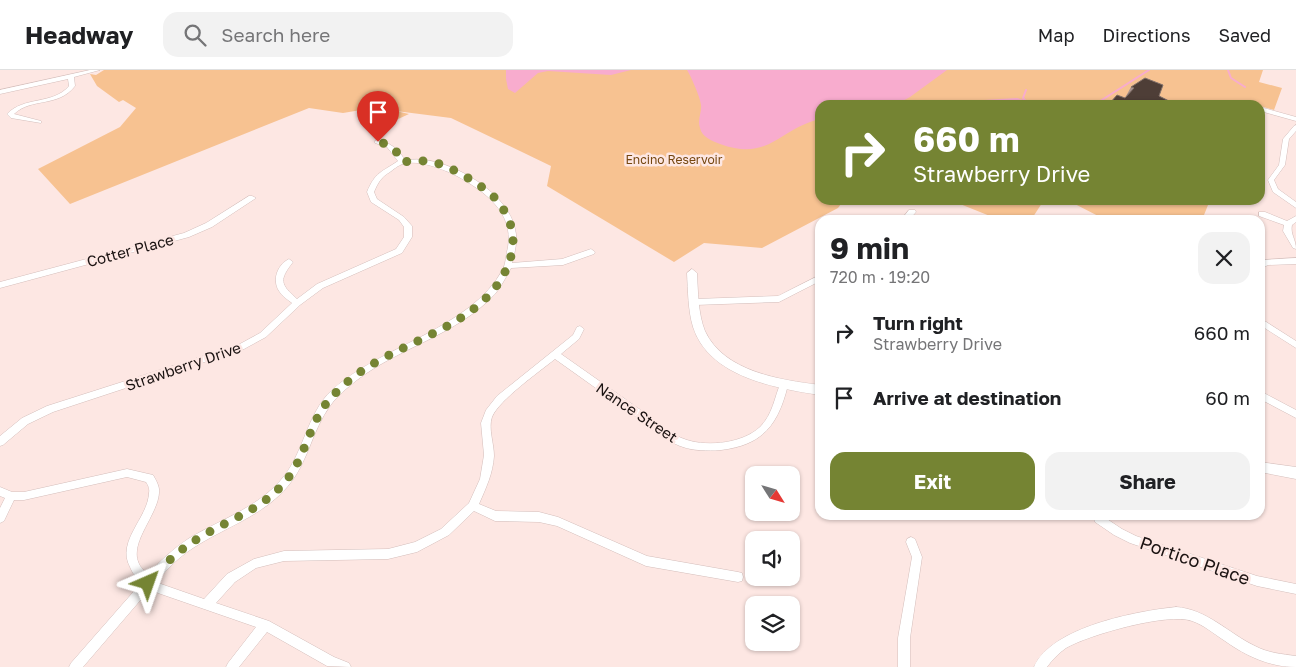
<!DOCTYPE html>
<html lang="en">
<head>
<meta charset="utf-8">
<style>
  :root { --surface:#fff; --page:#f2f2f2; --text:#202124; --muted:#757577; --line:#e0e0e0; --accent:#758433 }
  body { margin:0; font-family:"Golos Text",sans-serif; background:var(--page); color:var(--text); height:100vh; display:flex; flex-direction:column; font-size:19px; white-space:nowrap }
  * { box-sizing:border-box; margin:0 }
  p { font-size:16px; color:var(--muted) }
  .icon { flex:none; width:28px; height:28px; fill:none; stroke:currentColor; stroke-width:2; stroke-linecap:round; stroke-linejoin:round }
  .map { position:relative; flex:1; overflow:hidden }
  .drawer { position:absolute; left:815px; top:145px; width:450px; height:305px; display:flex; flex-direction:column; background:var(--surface); border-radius:15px; box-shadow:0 1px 4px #0004 }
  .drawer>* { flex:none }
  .hud { position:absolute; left:815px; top:30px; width:450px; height:105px; border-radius:15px; box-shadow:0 1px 4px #0004; background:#758433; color:#fff; overflow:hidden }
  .needle { width:32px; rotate:127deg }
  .buttons { position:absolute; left:745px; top:396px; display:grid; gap:10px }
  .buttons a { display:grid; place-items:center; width:55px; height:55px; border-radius:10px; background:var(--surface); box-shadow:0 1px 4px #0004; font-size:25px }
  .pin { position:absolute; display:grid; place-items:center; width:42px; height:42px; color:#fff; margin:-51px -21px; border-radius:50% 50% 50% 0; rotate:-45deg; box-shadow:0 0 5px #0007 }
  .pin .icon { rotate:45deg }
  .me { position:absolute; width:55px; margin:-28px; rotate:43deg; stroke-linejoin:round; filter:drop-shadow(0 0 4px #0008) }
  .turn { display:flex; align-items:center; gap:18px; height:105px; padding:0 15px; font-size:22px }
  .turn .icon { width:65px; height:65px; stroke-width:2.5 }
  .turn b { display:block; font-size:35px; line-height:42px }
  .round { display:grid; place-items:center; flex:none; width:52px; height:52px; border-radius:15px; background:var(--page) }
  .headline { display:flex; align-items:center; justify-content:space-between; height:85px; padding:0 15px }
  h1 { font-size:30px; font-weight:700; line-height:38px }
  .action { display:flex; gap:10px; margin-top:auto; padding:10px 15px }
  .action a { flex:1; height:58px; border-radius:15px; background:var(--accent); color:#fff; font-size:20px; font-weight:700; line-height:58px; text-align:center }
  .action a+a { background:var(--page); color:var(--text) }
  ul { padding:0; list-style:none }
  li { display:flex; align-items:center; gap:15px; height:65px; padding:0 15px }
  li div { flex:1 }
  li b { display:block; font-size:19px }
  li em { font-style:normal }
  header { display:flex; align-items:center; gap:30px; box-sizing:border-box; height:70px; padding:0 25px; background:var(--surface); border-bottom:1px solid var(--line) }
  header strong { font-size:24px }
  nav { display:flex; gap:28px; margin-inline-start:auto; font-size:18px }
  .search { width:350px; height:45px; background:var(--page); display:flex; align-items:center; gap:12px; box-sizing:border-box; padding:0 18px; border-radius:15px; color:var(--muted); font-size:19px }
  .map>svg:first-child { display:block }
</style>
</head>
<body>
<header>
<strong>Headway</strong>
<div class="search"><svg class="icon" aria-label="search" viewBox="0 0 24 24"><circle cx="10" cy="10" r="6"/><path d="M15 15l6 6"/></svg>Search here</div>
<nav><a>Map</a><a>Directions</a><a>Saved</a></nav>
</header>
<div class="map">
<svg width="1296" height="597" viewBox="0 0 1296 597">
  <rect width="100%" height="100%" fill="#fde7e3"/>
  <path fill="#f7c291" d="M104,0H1263L1259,12L1282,18L1274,40L1250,33L1249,35H820V130H844L838,138L762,178L704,173L674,192L547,116L551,96L451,48L396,41L409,44L383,56L380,55L385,52L391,43L384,42L385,39L373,38L343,43L309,38L70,134L38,99L120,57L136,38L123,30L119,32L97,16L90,4L96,5Z
    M950,130H1044L1031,150H1000Z
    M1067,130H1210L1202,150H1106Z"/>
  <path fill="#f8acce" d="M506,0H631L611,5L548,1L538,3L515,23L508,19L506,9Z
    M687,0H947L910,27L895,35H820V49C778,59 770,92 720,74C712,71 702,67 700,58C697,50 702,42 701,35C701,29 690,4 687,0Z"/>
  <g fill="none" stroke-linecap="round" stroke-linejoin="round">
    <path stroke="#f8acce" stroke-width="2" d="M1228,0L1231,8L1245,17
      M1026,20L1023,28L1029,35
      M980,35L984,31L1017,29L1026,32
      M1094,35L1149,0"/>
    <g stroke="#d4bebb" stroke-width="1">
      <path id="minor" d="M90,0H100L74,7L75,16C58,38 32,27 14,44L41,51V53L11,48L7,44C24,26 53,35 69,16L68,9L0,24V20Z
        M1245,32L1251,35H1243V33Z
        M1260,37L1296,47V51L1260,41Z
        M1296,55V61L1289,69L1285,95L1274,110L1278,119L1296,132V138L1273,122L1268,110L1279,95L1283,69L1294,56Z
        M377,70C391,73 397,78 405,90C415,89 425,89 435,92C465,99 509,127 515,159C518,170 515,182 512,193L562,189L591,179L595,182L594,184L563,195L511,198C506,207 501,217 495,224C457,265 400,277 357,310C347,318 337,326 330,336C312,360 308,393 288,416C263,446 225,457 193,478C179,487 168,498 157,511L161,514L204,529L227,504L254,489L284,481L388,479L415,472L441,459L469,433L480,409L484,385L481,353L486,340L497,326L573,265L577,257L580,256L584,259L579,269L561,284C588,303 615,322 642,341C656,351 670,365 687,370C709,377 743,373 760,357C773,344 774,328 781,312H787L788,315C778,355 763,375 721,380C707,381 693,381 680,376C663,369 649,357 635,346C608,327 582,308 555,289C539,302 499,330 492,347C488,359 494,373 494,386C493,403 486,418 479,434L496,441L539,442L558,447L647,486L738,502L742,503L743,507L742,511L738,512L646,496L557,456L539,452L495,451L474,441L449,465L417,482L388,489L284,491L256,498L235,512L216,533L269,551L334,587L349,593L351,597L327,596L267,562L239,597H226L228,593L256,557L158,523L150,519L83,597H69L71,593L142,512C136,508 133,504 130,497C116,471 148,448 149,423C150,419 148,415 146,412L127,407L24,430H14L4,451L0,453V438L5,428L0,426V417L12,422H24L127,399L153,405C156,410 160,417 159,423C157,450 118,482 148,504C160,491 173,479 188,469C219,450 255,439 280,411C304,385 306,344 332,320C382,275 471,259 503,199C506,193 506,184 508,177C514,142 484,121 457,106C443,99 418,89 403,94C398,95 393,100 390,102C381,107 378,113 374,122L377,129L404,147L412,156V167L402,183L323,218L300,235L266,267L244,279L53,342L28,354L3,375L0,376V366L22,348L47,336L238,275L260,263L292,233C288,230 282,226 279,221C272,210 277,195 289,189L293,192C279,210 280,214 297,229L317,214L396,179L404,167V157L399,150L371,132L367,122C375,102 382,102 398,91L387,77L375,73V71Z
        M249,126H252L256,128L212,157L189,167L0,218V212L184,163L206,153Z
        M909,140H915L916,142L909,150H901Z
        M1259,142H1265L1287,151L1296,146V152L1292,155C1290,164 1296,169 1296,179L1293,178L1283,161L1284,155L1259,146Z
        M1296,188V194L1268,195L1260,199V192L1263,190Z
        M820,205V211L779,232L695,235L691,232L695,229L778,226Z
        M1260,248L1296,271V278L1260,255Z
        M1260,321L1296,340V348L1260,329Z
        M1101,445L1122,459L1136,466L1257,506L1296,514V524L1257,516L1130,473L1114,465L1095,452L1094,449L1095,446Z
        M911,467L915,469L922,487L910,568V597H898V568L912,487L906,472L907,469Z
        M1176,537C1207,539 1228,563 1255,576C1268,583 1282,584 1296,586V597C1270,597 1246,586 1225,571C1214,564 1204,555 1192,551C1169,542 1088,565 1066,578C1059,583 1052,590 1047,597H1034C1051,557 1137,541 1176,537Z"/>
    </g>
    <g stroke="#d4bebb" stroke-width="1">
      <path id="tertiary" d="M692,199L697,203C698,221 698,244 705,261C724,302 781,310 820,315V325C775,318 709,307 693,257C688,240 688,221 687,203Z
        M1260,392L1296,397V409L1260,402Z"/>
    </g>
    <use href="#minor" fill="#fff" fill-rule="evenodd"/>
    <use href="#tertiary" fill="#fff" fill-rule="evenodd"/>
  </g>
  <path fill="#a6928d" d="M1131,17L1159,26L1169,31L1166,35H1109L1110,33L1125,28Z"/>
  <path fill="#4e3e37" stroke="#82716b" d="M1145,8L1163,15L1159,26L1169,31L1165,35H1114L1110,33L1117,25L1125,28L1134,18L1131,17Z"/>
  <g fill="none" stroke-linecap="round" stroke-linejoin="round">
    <path stroke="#758433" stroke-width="9" stroke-dasharray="0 16.2" d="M148,513C163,495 179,480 199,468C228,450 261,440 284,413C302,393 307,365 320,343C326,332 335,323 345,314C394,269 491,259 511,186C517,163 509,144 494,127C482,115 449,95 432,92C423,90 412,91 402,92C397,80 391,74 378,72"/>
  </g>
  <g text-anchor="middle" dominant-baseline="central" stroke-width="5" stroke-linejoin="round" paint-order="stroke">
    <g font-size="12" fill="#75460f" stroke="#fde7e3">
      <text x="674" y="89">Encino Reservoir</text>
    </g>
    <g font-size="15" fill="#1b1312" stroke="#fde7e3">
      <text transform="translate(130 180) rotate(-15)">Cotter Place</text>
      <text transform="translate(183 296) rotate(-19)">Strawberry Drive</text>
      <text transform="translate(637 342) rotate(34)">Nance Street</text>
    </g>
    <g font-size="18" fill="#1b1312" stroke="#fde7e3">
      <text transform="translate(1195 490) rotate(19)">Portico Place</text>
    </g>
  </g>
</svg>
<div class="buttons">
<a><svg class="needle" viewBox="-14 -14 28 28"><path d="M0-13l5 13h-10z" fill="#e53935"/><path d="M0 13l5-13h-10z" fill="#757577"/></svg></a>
<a><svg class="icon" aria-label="sound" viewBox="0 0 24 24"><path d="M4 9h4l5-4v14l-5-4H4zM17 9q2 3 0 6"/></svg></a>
<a><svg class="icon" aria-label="layers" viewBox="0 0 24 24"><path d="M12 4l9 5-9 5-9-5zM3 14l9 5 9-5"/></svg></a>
</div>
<div class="pin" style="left:378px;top:72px;background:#d93025"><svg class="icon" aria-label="arrive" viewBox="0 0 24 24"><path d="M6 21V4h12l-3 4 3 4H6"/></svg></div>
<svg class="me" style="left:148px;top:513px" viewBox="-20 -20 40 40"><path d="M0-17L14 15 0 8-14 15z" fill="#758433" stroke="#fff" stroke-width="4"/></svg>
<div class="hud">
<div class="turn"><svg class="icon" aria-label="right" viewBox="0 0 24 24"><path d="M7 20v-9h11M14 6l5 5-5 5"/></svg><div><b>660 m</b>Strawberry Drive</div></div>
</div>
<section class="drawer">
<div class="headline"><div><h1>9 min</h1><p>720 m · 19:20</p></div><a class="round"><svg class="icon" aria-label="close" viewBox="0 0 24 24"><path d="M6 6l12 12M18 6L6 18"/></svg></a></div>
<ul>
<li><svg class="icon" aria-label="right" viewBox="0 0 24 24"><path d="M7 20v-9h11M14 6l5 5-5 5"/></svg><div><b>Turn right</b><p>Strawberry Drive</p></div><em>660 m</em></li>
<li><svg class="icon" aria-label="arrive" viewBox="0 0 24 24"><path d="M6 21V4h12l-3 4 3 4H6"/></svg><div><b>Arrive at destination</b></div><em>60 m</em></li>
</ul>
<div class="action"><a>Exit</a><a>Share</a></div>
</section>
</div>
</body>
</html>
